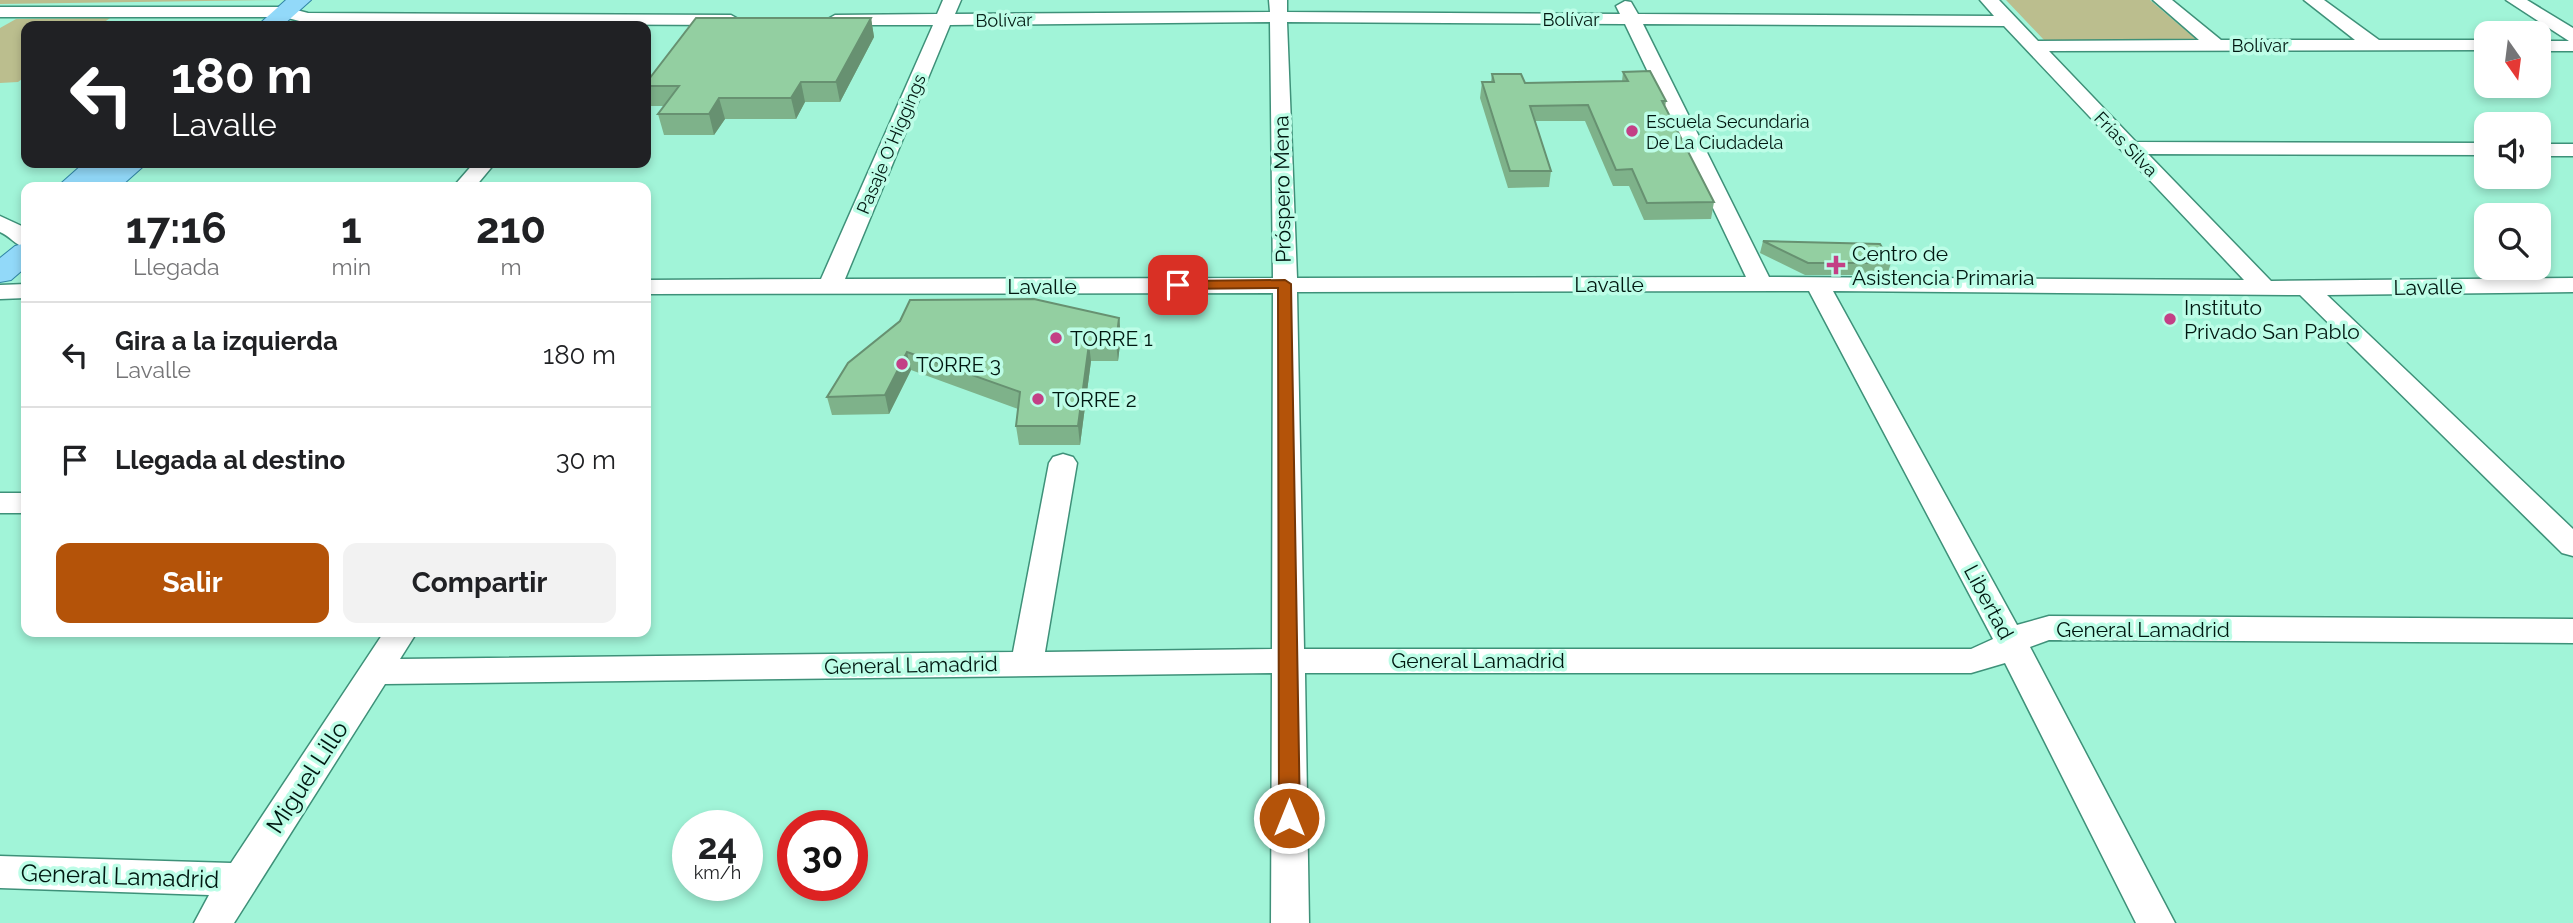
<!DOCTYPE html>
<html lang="es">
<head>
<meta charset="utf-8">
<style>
  :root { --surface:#fff; --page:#f2f2f2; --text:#202124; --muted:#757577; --line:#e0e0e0; --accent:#b45309 }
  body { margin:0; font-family:Raleway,sans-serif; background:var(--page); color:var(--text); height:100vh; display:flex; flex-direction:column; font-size:26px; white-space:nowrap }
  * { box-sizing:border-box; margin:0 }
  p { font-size:23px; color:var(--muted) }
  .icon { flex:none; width:38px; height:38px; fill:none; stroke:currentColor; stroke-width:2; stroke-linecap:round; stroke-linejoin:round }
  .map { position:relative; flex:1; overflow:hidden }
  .panel { position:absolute; left:21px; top:182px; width:630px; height:455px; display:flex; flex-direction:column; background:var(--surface); border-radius:14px; box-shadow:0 4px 10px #0003 }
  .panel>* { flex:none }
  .hud { position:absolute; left:21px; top:21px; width:630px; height:147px; border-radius:14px; box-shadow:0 4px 10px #0003; background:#202124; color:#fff; overflow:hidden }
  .needle { width:46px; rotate:166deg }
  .fabs { position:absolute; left:2474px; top:21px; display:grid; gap:14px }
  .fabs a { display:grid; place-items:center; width:77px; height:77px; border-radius:14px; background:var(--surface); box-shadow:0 4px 10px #0003; font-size:35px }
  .speed { position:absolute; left:672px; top:810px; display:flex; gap:14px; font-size:35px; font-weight:700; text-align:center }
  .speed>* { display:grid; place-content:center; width:91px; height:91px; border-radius:50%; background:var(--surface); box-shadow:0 4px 10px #0003; line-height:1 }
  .speed small { font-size:18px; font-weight:400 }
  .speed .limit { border:10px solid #d22; background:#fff; color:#111 }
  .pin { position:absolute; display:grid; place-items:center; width:60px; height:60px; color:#fff; margin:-30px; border-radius:14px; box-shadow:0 4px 10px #0006 }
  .me { position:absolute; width:77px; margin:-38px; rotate:0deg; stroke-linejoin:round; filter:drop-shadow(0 0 5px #0008) }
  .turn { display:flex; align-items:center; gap:24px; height:147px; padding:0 35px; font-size:32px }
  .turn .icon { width:91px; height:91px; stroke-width:2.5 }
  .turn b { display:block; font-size:49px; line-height:60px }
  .eta { display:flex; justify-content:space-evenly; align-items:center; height:119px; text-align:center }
  .eta b { font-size:42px; font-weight:700; line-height:49px }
  .cta { display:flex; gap:14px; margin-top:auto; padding:14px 35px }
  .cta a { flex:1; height:80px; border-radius:14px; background:var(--accent); color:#fff; font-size:28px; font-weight:700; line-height:80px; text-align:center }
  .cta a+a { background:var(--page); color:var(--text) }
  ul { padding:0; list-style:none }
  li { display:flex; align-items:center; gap:21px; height:105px; padding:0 35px; border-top:2px solid var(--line) }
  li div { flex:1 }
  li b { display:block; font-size:26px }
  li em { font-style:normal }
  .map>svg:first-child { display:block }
</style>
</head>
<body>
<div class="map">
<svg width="2573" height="923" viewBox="0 0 2573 923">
  <rect width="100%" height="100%" fill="#a1f4d8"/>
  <path fill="#bbbe8e" d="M0,0H280L0,4Z
    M2006,0H2150L2197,40H2044Z
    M110,18L99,26H26V76L18,82L0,83V28L16,19Z"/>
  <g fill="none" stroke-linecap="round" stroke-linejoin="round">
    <g stroke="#3e9179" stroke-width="3">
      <path id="minor" d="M943,0H961L955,14L1270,12L1269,0H1287V12L1620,14L1616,6L1625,1L1631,2L1638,14L1994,16L1980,0H1999L2038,41L2199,40L2153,0H2172L2221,40H2355L2304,0H2324L2379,40H2487V50L2049,51L2136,142L2487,143V155L2148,154L2271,281L2573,278V292L2327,295L2573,529V556L2562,553L2300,295L1833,291L2017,625L2049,616L2573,619V643L2049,640L2030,647L2175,923H2136L2005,663L1971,673H1305L1309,923H1271L1272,673L385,684L234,923H194L209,895L0,888V856L231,863L384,632H417L400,659L1013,652L1049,463L1053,457L1063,454L1073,457L1077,463L1045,652L1272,649L1273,293L646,294V280L821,279L933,25H835L826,20L835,15L937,14ZM1270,22L1273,278L845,279L950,25ZM1287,22L1625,24L1746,277L1297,278ZM1643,24L2004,26L2244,280L1769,277ZM1809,291L1993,639L1971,649H1304L1297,292Z
        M2506,0H2527L2573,28V51H2539V41H2569Z
        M0,7H285L308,13L731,15L740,20L731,25L307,23L284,17H0Z
        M2539,144H2573V156H2539Z
        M474,163H495L475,187H453Z
        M0,216L26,228V248C15,245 10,236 0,232Z
        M26,284V298L0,299V285Z
        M0,493H26V513H0Z"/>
    </g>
    <g stroke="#3085a5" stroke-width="2">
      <path id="major" d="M286,0H311L282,26H257Z
        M84,163H115L114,165L147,163L120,187H57Z
        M26,243V267L11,280L0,282V258L15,246Z"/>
    </g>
    <use href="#minor" fill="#fff" fill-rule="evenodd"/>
    <use href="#major" fill="#92d9f9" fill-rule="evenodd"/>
  </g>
  <path fill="#7eb28a" d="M871,18L874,37L840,102H805L796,119H725L714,135H664L658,114L664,106H649L646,95V83Z
    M1623,72L1666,101L1665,108L1714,202L1711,219L1644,220L1629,186H1613L1585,121H1535L1551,171L1549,187L1508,188L1480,98L1482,82H1491L1492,74L1525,83L1622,81Z
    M1763,241L1891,263L1887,275H1805L1760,253Z
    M1034,299L1119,318L1121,336L1118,361H1091L1080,445H1019L1016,426L1018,409L911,370L889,414L832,415L827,397L848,363Z"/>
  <path fill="#679171" d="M871,18L874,37L840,102L836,82Z
    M801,82L805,102L796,119L791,98Z
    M719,98L725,119L714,135L709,114Z
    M1119,318L1121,336L1118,361L1116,343Z
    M1089,344L1091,361L1080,445L1078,426Z
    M907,352L911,370L889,414L885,395Z"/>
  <path fill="#93cfa1" stroke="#679171" stroke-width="2" d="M696,18H871L836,82H801L791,98H719L709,114H658L679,86H646V83Z
    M1650,71L1666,101H1662L1714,202L1647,203L1632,169L1616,170L1588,105L1530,106L1551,171H1510L1482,82H1494L1492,74H1521L1525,83L1628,81L1623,72Z
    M1763,241L1880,244L1891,263H1808Z
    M1034,299L1119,318L1116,343L1089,344L1078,426H1016L1020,392L907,352L885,395L827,397L848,363L900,321L910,300Z"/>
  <path fill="#b45309" stroke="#753606" stroke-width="2" d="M1285,280L1291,284L1300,818L1297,824L1289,827L1282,824L1279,818L1278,288L1178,289L1171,285L1178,281Z"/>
  <g fill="#c34086" stroke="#bdfde7" stroke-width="2.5">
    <circle cx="1632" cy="131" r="7"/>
    <path d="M1832.5 254.5h7v7h7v7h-7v7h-7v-7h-7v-7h7z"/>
    <circle cx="2170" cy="319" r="7"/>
    <circle cx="1056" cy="338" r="7"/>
    <circle cx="902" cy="364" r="7"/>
    <circle cx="1038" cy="399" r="7"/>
  </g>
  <g text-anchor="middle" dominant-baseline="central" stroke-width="7" stroke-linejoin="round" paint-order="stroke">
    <g font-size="18" fill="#001811" stroke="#bdfde7">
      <text x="1571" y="19">Bolívar</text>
      <text transform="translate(1004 20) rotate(-1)">Bolívar</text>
      <text x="2260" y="45">Bolívar</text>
      <text transform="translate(891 144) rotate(-67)">Pasaje O´Higgings</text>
      <text transform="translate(2126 144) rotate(46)">Frías Silva</text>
    </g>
    <g font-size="18" fill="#001811" stroke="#bdfde7" text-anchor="start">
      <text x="1646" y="121">Escuela Secundaria<tspan x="1646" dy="21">De La Ciudadela</tspan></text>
    </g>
    <g font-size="21" fill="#001811" stroke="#bdfde7">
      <text transform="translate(1282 189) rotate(-91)">Próspero Mena</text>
      <text x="1609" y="284">Lavalle</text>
      <text x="1042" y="286">Lavalle</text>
      <text transform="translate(2428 287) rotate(-1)">Lavalle</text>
      <text transform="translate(1989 602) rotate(62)">Libertad</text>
      <text x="2143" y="629">General Lamadrid</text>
      <text x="1478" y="660">General Lamadrid</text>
      <text transform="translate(911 665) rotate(-1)">General Lamadrid</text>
    </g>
    <g font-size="21" fill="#001811" stroke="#bdfde7" text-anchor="start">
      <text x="1852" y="253">Centro de<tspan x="1852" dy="24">Asistencia Primaria</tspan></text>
      <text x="2184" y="307">Instituto<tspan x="2184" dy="24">Privado San Pablo</tspan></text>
      <text x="1070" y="338">TORRE 1</text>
      <text x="916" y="364">TORRE 3</text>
      <text x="1052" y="399">TORRE 2</text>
    </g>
    <g font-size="24" fill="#001811" stroke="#bdfde7">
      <text transform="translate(307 777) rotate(-57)">Miguel Lillo</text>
      <text transform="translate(120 876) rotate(2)">General Lamadrid</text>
    </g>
  </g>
</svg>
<div class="fabs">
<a><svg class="needle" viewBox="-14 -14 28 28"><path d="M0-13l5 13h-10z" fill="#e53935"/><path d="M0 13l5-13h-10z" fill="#757577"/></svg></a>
<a><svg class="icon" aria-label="sound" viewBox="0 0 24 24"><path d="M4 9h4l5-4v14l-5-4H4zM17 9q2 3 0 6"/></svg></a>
<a><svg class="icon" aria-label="search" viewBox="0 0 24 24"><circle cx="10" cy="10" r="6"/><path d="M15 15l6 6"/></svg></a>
</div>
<div class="speed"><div>24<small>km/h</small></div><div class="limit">30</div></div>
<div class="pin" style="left:1178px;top:285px;background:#d93025"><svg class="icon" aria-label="arrive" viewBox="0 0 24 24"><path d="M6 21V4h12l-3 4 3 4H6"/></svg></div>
<svg class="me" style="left:1289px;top:818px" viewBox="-20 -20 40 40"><circle r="17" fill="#b45309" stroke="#fff" stroke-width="3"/><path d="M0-11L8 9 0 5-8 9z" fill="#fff"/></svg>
<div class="hud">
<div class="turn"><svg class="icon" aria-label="left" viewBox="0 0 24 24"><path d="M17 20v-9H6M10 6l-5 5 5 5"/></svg><div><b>180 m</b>Lavalle</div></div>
</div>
<section class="panel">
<div class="eta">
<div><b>17:16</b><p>Llegada</p></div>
<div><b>1</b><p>min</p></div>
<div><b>210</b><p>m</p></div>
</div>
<ul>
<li><svg class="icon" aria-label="left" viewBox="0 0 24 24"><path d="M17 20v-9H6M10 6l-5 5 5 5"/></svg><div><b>Gira a la izquierda</b><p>Lavalle</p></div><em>180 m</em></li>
<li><svg class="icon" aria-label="arrive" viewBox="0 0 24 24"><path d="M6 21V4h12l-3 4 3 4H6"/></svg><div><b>Llegada al destino</b></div><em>30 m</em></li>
</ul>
<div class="cta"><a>Salir</a><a>Compartir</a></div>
</section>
</div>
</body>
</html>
